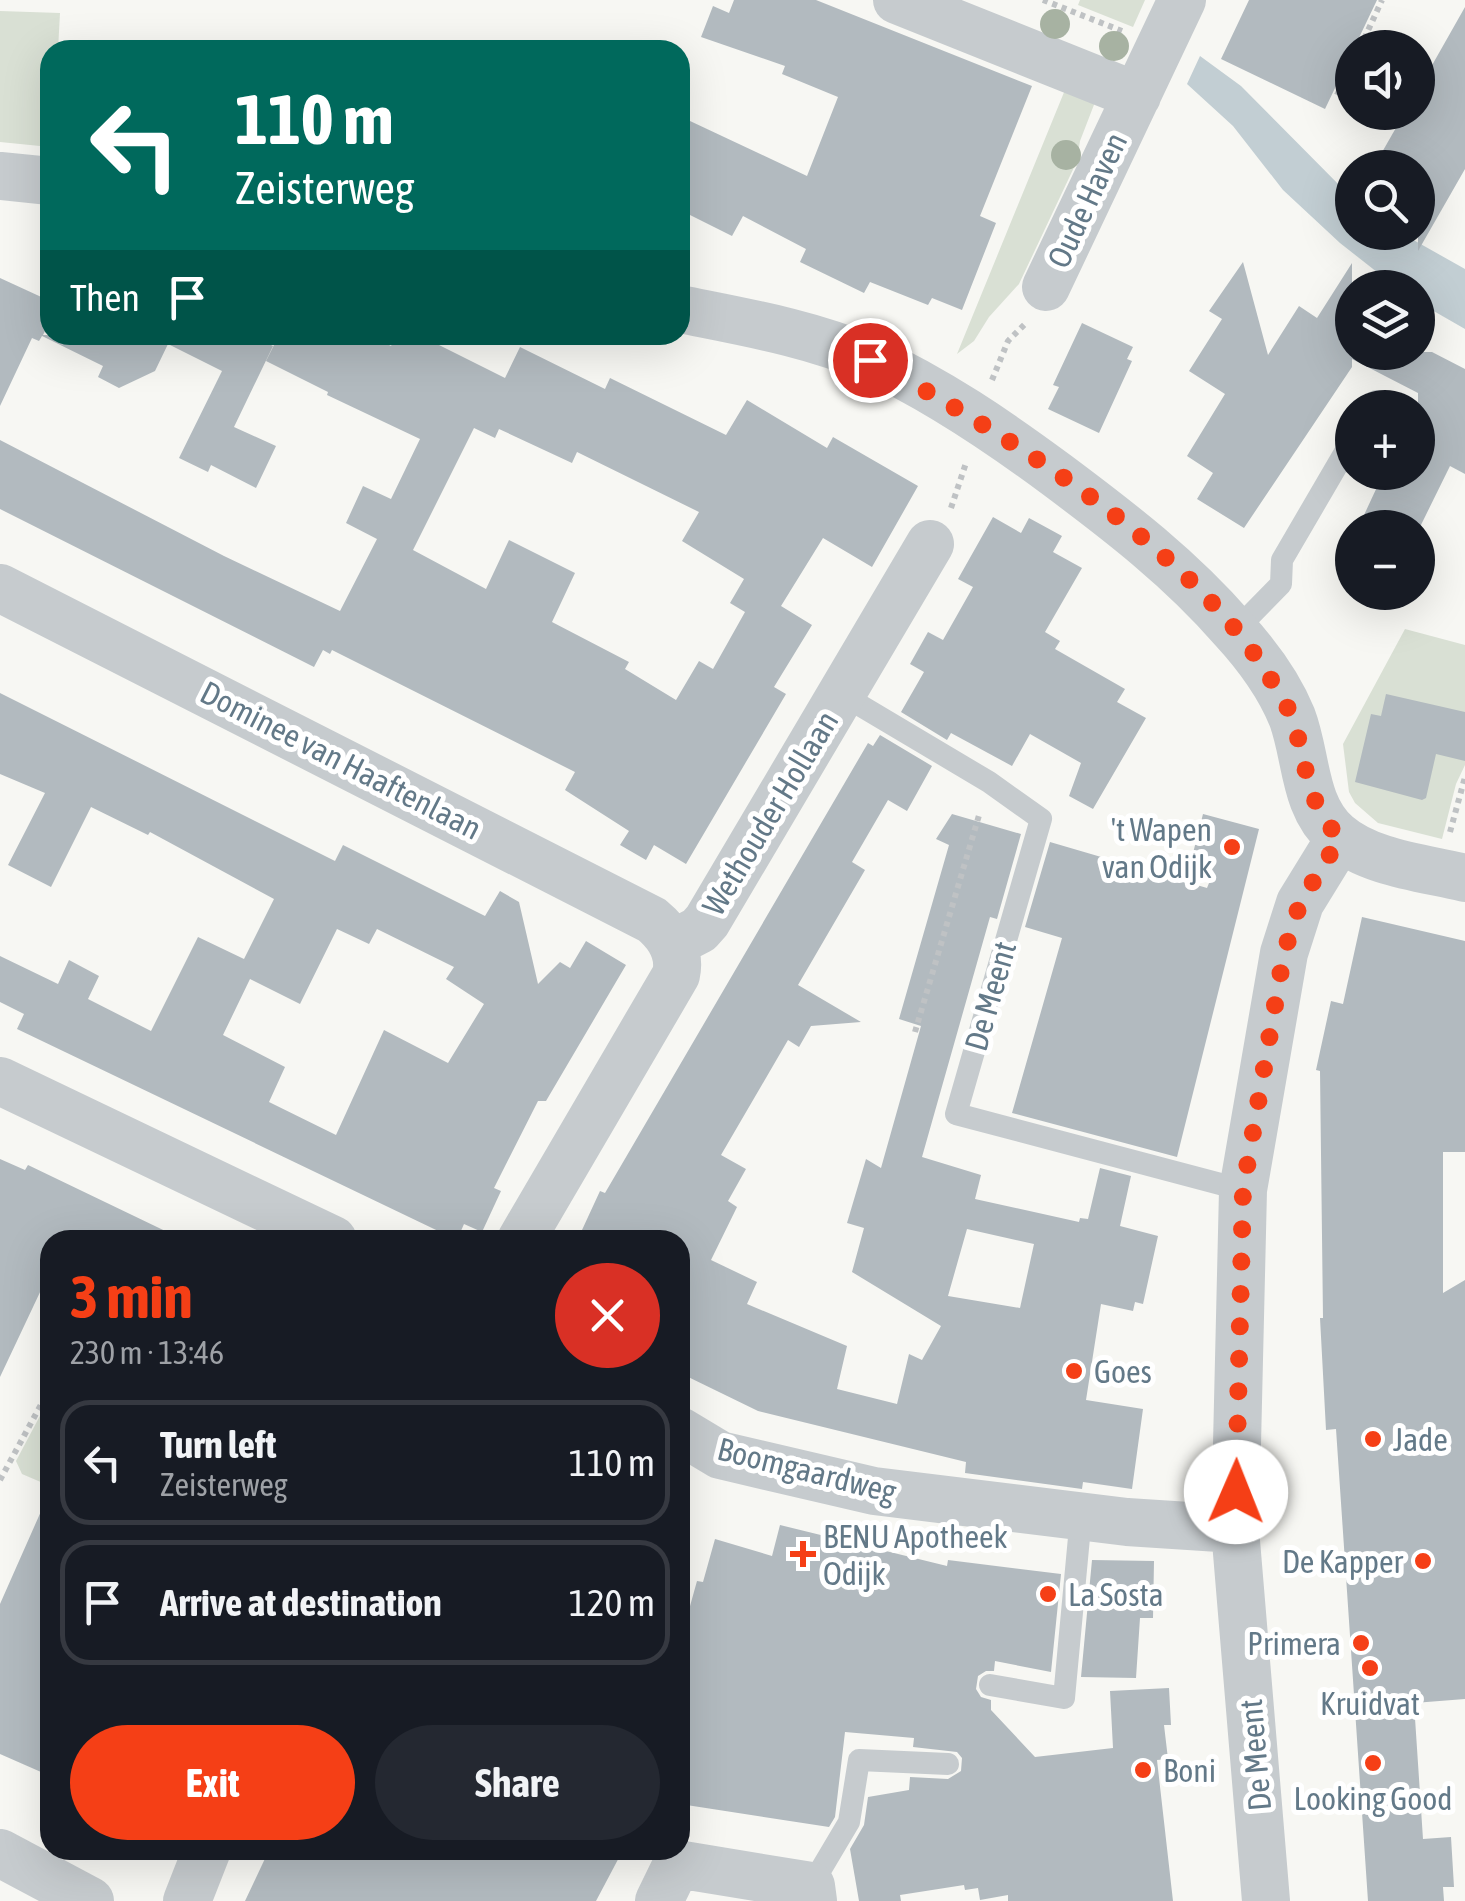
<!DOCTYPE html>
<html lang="en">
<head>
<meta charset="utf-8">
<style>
  :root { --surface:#171b24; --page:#242831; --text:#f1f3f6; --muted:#9ea1a6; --line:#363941; --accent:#f53f16 }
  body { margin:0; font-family:"Asap Condensed",sans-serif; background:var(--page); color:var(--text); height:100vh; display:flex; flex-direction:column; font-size:38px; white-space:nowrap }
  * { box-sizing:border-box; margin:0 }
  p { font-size:32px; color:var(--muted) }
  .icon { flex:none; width:55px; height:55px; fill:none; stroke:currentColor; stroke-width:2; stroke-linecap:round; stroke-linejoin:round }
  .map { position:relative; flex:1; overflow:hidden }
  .panel { position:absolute; left:40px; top:1230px; width:650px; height:630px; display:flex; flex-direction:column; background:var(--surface); border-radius:30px; box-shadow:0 10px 40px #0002 }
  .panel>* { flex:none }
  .guide { position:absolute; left:40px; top:40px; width:650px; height:305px; border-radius:30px; box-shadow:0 10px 40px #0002; background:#00695c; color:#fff; overflow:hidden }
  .fabs { position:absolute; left:1335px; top:30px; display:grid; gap:20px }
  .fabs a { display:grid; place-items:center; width:100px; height:100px; border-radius:50%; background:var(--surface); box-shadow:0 10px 40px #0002; font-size:50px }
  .pin { position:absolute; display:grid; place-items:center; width:85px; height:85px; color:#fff; margin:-42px; border:5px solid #fff; border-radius:50%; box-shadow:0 2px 10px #0007 }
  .me { position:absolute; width:110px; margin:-55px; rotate:1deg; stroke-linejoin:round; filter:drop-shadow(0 0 8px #0008) }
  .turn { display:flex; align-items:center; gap:35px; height:210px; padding:0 30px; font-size:45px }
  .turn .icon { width:130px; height:130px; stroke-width:2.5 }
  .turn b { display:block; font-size:70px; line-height:85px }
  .then { display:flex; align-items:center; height:95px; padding:0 30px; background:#0003; gap:20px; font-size:38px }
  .round { display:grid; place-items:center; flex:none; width:105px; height:105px; border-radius:52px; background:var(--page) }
  .summary { display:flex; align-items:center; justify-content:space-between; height:170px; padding:0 30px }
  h1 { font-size:60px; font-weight:700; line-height:75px; color:var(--accent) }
  .primary-button { display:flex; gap:20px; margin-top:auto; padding:20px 30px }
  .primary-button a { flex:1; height:115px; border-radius:60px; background:var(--accent); color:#fff; font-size:40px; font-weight:700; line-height:115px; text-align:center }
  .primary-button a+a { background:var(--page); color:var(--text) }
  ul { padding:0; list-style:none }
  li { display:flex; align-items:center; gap:30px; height:125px; margin:0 20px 15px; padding:0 10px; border:5px solid var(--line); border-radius:30px }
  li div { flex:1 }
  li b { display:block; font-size:38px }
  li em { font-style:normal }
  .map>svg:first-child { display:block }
</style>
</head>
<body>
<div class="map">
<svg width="1465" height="1901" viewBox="0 0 1465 1901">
  <rect width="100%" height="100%" fill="#f7f7f3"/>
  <path fill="#d9e0d4" d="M1080,0H1145L1133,27L1078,5Z
    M0,11L60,13L58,50H50V147L0,142Z
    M1067,85L1097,97L1080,141L1077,161L1019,284L989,317L974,341L957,354Z
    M1405,629L1465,645V765L1456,784L1442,839L1378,823L1355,803L1349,792L1343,744Z
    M50,1397V1486L22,1474L16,1461Z"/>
  <path fill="#c2ced3" d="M1200,56L1241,86L1352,198V232L1401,233L1465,269V329L1418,302V288L1396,287L1340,243L1283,190L1233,126L1187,84Z"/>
  <path fill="#b2babf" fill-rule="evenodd" d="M734,0H816L1032,86L980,216L996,223L962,310L932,298L928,305L870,282L864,293L800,262L806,249L743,216L732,236L680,210V141L690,121L807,176L838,97L782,74L785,66L701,37L713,6L729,13Z
    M1249,0H1377L1325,109L1221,59Z
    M1465,7V169L1418,251V168H1373L1405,112H1418V90Z
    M1243,262L1268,355L1299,306L1317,318L1352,263V352H1432L1465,369V474L1450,466L1418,531V528H1358L1384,472H1418V393L1352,359V367L1244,528L1197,499L1213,473L1187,456L1225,394L1189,371L1222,319L1209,311Z
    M0,278L50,301V321L43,335H251L273,346L234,427L276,446L256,488L211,465L208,472L179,458L222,371L168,344L155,371L119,388L98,377L103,366L42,336L39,341L32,338L0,406Z
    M1082,323L1133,347L1127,359L1132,361L1099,433L1048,409L1059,387L1053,385Z
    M279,335H369L391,346L397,335H419L505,378L520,347L605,389L610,378L726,435L747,400L827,448L833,437L918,486L872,567L823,538L781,606L812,625L774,687L786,694L686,864L654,845L646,860L620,845L629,831L565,790L575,772L332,650L330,654L323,650L314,667L0,509V440L224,556L340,611L377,539L346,523L363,486L391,499L420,439L327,395L328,392L266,361ZM474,428L495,438L499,429L572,463L577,452L699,512L682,541L744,579L730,603L745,612L713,669L699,661L676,700L625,669L629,662L552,622L575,573L509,540L486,589L413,550Z
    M993,517L1021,533L1029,518L1062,536L1053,552L1082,568L1045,632L1060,641L1055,649L1125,689L1117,702L1146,718L1093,809L1069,796L1081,763L1030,734L1012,766L951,733L947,740L901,712L924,672L910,664L928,632L943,640L973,587L958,579Z
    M0,693L335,861L343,845L485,916L500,891L519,902L538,984L560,962L570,968L586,941L626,965L546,1101H538L494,1188L501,1191L482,1232L464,1224L457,1240L17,1029L24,1014L0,1002V956L58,984L69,960L99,976L88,999L151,1031L198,937L244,959L274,899L150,832L148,835L91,807L51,887L8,865L45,793L0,774ZM337,929L369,944L377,929L454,967L446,979L484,1004L448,1063L384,1030L336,1135L269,1102L285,1067L223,1035L250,979L300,1004Z
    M1386,694L1465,712V761L1436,754L1426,798L1422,800L1355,782L1371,714L1381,716Z
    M880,735L932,766L907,811L888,800L852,862L865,870L798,985L861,1022L811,1026L799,1047L788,1040L721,1155L746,1169L728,1201L737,1207L711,1260L757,1282L747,1304L847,1346L837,1389L897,1404L909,1354L922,1360L941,1326L852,1272L864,1228L847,1223L866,1159L881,1168L921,1026L899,1019L949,845L936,839L952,814L1021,834L997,919L990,917L922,1157L981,1175L975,1199L1079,1222L1080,1218L1088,1219L1100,1168L1131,1176L1120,1226L1158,1236L1143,1304L1135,1302L1133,1311L1101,1304L1086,1400L1143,1409L1132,1489L1083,1482L1082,1489L965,1473L966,1462L758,1411L680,1373V1240H602L582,1230L600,1191L605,1193L868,743L873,746ZM967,1229L1034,1244L1020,1308L948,1296Z
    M1203,814L1259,829L1177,1157L1012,1113L1062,938L1025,927L1050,842L1207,888L1213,873L1191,861Z
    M1362,917L1465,941V1152H1443V1293L1465,1280V1699L1414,1703L1423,1839L1451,1837L1454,1887H1443L1444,1901H1368L1336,1429L1326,1430L1320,1318H1323L1320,1071L1316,1070L1331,1001L1343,1004Z
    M0,1159L25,1170L28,1165L184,1240H50V1271L0,1377Z
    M50,1491V1751L41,1772L0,1754V1604Z
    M780,1525L947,1566L948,1560L1061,1574L1051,1672L995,1661L994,1671H986L978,1676L976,1689L981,1697L991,1700V1710L1035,1757L1113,1748L1110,1691L1169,1688L1171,1725H1164L1168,1759L1157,1760L1173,1901H1008V1895L980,1900L978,1888L965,1890L964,1885L900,1895L901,1901H859L850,1849L864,1825L868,1797L909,1790L910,1777L948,1779L961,1771L962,1758L957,1752L913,1747L914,1738L845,1732L835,1817L829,1827L680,1804V1642L697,1581L703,1582L715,1539L772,1556Z
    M1092,1560L1154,1561L1153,1618H1140L1136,1678L1081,1677Z
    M269,1850H623L596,1901H245Z"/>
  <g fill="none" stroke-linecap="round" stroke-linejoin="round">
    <path stroke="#bfc2c4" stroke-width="6" stroke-dasharray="5 5" stroke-linecap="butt" d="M1043,0L1122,31
      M1360,48L1382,0
      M1337,95L1352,63
      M992,380L1008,341L1026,323
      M951,508L966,463
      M1450,832L1465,777
      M915,1032L980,812
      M0,1480L50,1388"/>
    <path stroke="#c6cbce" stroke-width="22" d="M1372,408L1376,401
      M1235,631L1281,584L1282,560L1352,440
      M841,694L989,782L1041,819L956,1114L1243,1190
      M990,1685L1064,1698L1081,1516
      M811,1886L849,1822L859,1760L948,1764"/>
    <path stroke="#c6cbce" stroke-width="48" d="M897,0L1137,96
      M0,176L50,181
      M1046,287L1182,0
      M680,309C744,322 810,333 870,359C936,389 999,432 1057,475C1120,522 1181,569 1233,629C1256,654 1279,685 1292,717C1307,756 1303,806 1337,835C1369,863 1424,868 1465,878
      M0,588L652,920C669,934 681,953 676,975L521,1240
      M672,944L699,930L707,921L930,544
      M0,1081L333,1240
      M680,1431L720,1455L874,1491L1127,1522L1235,1529
      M0,1853L90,1901
      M187,1901L207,1850
      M659,1901L677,1864L811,1886L813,1901
      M1266,1901L1235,1529L1243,1190L1284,953L1300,903L1340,838"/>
  </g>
  <g fill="#a7b2a2">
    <circle cx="1055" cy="24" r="15"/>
    <circle cx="1114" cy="46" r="15"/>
    <circle cx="1066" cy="155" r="15"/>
  </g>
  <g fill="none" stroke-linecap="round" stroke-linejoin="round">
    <path stroke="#f53f16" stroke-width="18" stroke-dasharray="0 32.4" d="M870,360C1001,430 1188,546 1267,673C1276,688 1287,704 1293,720C1307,764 1306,804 1340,838L1300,903L1284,953L1243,1190L1236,1492"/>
  </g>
  <g fill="#f53f16" stroke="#fff" stroke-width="4">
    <circle cx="1232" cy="847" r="10"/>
    <circle cx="1074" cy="1371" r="10"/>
    <circle cx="1373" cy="1439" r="10"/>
    <path d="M798 1539h10v10h10v10h-10v10h-10v-10h-10v-10h10z"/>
    <circle cx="1423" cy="1561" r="10"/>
    <circle cx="1048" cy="1594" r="10"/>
    <circle cx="1361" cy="1643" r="10"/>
    <circle cx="1370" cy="1668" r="10"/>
    <circle cx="1373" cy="1763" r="10"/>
    <circle cx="1143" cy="1770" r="10"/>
  </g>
  <g text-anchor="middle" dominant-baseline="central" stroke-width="10" stroke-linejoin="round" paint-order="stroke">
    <g font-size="32" fill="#637988" stroke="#fff">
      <text transform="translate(1087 200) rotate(-65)">Oude Haven</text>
      <text transform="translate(341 760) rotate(27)">Dominee van Haaftenlaan</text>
      <text transform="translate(770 813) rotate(-59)">Wethouder Hollaan</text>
      <text transform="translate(990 996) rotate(-74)">De Meent</text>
      <text transform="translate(807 1470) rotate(14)">Boomgaardweg</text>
      <text transform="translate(1255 1755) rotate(-95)">De Meent</text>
    </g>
    <g font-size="32" fill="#637988" stroke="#fff" text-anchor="start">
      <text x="1212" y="829" text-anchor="end">'t Wapen<tspan x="1212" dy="37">van Odijk</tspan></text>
      <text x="1094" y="1371">Goes</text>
      <text x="1393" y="1439">Jade</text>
      <text x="823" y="1536">BENU Apotheek<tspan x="823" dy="37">Odijk</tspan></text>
      <text x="1403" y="1561" text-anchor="end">De Kapper</text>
      <text x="1068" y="1594">La Sosta</text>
      <text x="1341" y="1643" text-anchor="end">Primera</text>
      <text x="1370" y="1703" text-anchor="middle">Kruidvat</text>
      <text x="1163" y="1770">Boni</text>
      <text x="1373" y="1798" text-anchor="middle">Looking Good</text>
    </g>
  </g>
</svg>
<div class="fabs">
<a><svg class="icon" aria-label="sound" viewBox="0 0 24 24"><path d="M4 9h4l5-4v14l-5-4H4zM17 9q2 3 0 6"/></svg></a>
<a><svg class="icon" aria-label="search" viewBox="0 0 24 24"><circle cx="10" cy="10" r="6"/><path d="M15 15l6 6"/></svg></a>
<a><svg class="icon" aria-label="layers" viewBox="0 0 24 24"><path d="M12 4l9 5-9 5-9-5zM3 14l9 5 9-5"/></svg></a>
<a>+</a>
<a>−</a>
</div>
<div class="pin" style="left:870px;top:360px;background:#d93025"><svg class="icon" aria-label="arrive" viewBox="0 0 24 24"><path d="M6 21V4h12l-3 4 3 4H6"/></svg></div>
<svg class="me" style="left:1236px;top:1492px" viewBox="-20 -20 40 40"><circle r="19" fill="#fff"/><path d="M0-13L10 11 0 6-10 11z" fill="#f53f16"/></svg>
<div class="guide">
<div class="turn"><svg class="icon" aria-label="left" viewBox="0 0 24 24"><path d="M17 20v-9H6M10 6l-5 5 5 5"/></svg><div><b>110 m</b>Zeisterweg</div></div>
<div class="then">Then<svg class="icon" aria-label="arrive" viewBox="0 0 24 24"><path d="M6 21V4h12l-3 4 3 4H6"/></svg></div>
</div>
<section class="panel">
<div class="summary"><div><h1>3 min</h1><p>230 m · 13:46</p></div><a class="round" style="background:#d93025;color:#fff"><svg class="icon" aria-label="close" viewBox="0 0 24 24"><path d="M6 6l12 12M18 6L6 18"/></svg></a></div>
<ul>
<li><svg class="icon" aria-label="left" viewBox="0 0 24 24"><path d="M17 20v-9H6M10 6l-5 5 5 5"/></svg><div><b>Turn left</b><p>Zeisterweg</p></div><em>110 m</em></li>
<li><svg class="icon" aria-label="arrive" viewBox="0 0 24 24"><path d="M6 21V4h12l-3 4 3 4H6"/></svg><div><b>Arrive at destination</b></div><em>120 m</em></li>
</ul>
<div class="primary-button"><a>Exit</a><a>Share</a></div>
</section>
</div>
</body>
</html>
